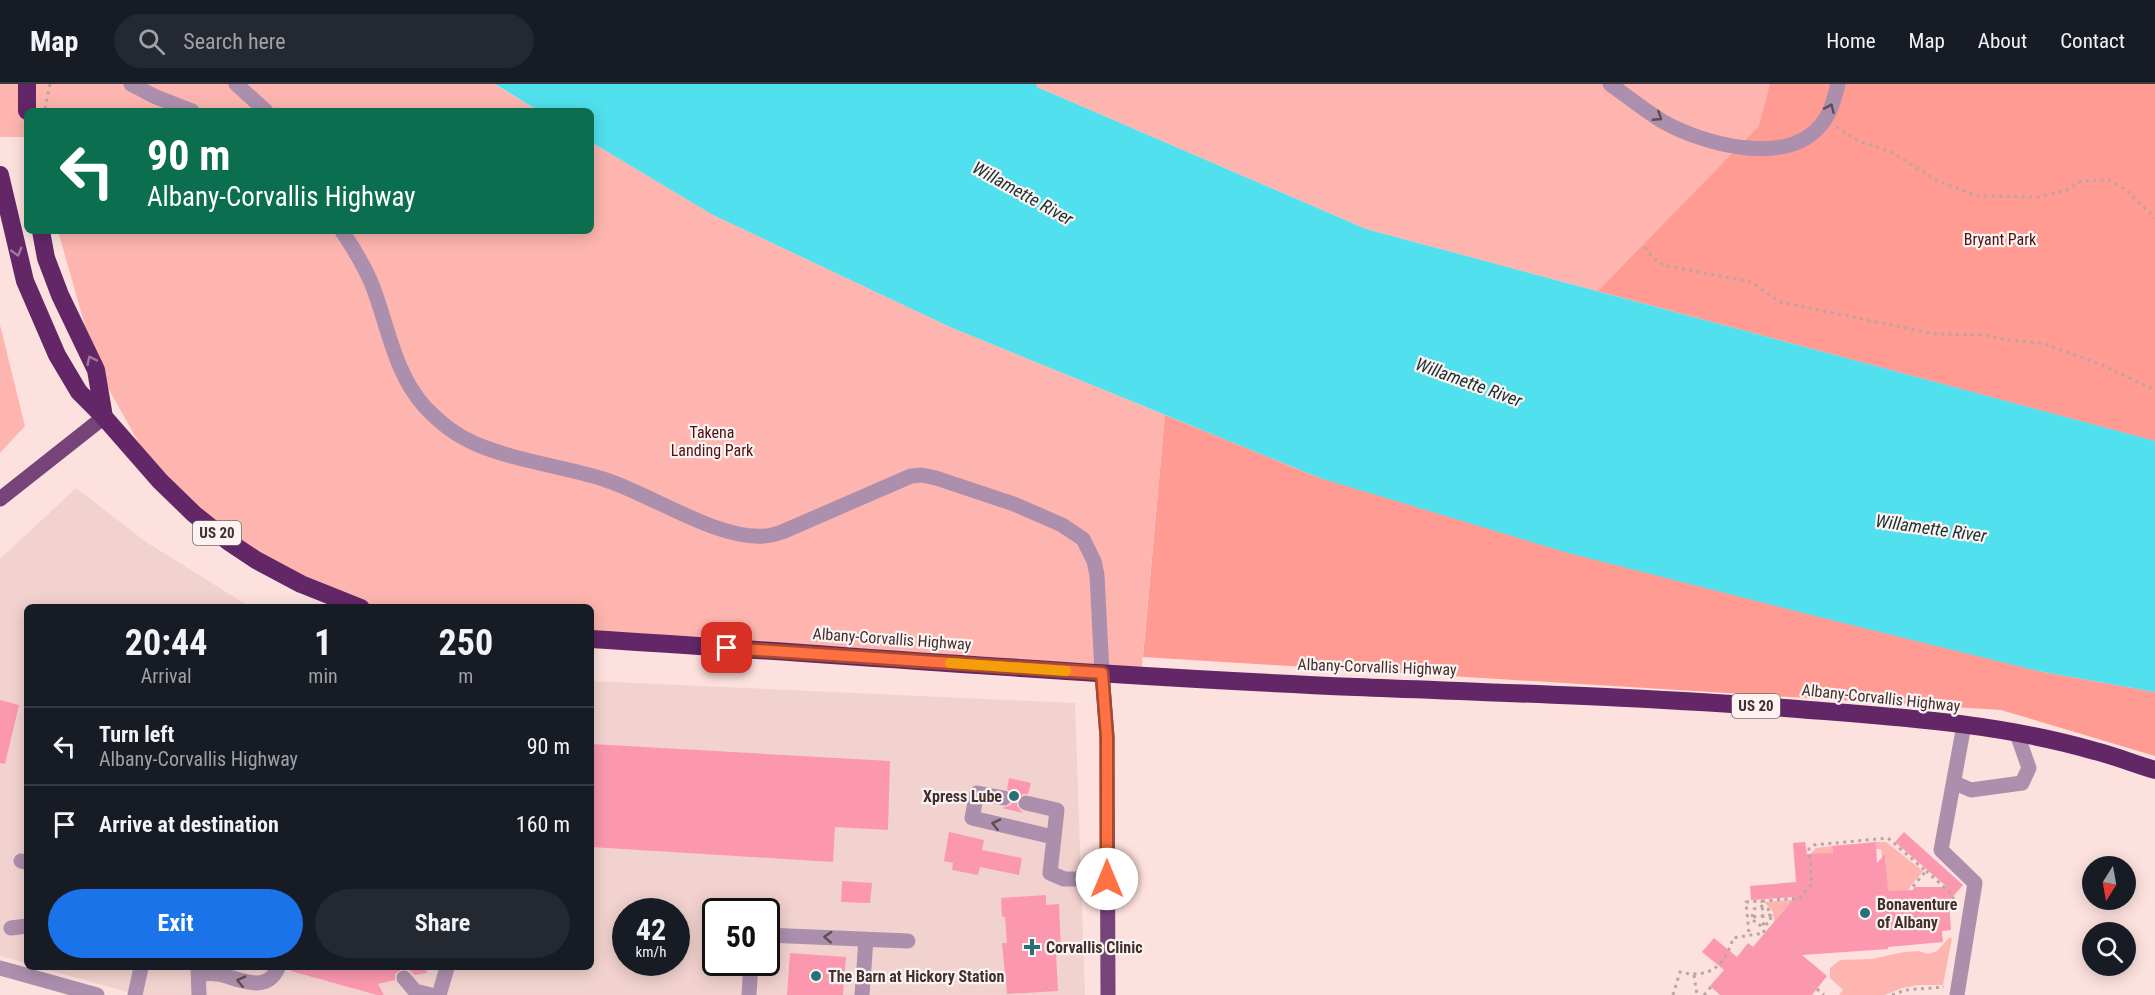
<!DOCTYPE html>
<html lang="en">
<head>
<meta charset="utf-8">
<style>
  :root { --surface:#171b24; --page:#242831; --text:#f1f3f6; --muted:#9ea1a6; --line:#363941; --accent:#1a73e8 }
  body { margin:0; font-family:"Roboto Condensed",sans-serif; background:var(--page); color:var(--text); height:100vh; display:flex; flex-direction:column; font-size:22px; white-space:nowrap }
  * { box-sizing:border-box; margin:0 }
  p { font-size:20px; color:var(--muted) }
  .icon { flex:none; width:33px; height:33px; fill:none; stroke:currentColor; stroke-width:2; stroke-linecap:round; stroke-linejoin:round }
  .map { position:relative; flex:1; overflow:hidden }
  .panel { position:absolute; left:24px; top:520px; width:570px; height:366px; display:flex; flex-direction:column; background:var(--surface); border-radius:9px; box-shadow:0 3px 15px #0003 }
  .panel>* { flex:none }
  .top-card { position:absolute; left:24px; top:24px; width:570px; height:126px; border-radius:9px; box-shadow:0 3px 15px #0003; background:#0b6e4f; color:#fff; overflow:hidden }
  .needle { width:39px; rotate:191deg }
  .tools { position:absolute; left:2082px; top:772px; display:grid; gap:12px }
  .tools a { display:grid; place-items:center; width:54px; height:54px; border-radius:50%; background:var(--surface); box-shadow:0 3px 15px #0003; font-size:30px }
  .speed { position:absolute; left:612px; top:814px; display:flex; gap:12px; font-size:30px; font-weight:700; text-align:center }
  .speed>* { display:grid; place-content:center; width:78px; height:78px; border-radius:50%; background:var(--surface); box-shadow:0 3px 15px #0003; line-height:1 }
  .speed small { font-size:15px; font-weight:400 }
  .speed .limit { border:3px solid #111; border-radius:9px; background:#fff; color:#111 }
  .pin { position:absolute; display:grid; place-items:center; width:51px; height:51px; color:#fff; margin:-26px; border-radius:12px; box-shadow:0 3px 9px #0006 }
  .me { position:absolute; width:66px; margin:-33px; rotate:0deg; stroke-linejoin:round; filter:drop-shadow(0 0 4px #0008) }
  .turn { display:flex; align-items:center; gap:21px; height:126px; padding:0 24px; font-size:27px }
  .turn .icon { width:78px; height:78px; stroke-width:2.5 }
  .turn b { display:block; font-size:42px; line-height:51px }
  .eta { display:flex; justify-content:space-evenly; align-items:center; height:102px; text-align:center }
  .eta b { font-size:36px; font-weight:700; line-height:42px }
  .button { display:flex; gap:12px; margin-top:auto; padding:12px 24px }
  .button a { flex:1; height:69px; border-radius:36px; background:var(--accent); color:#fff; font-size:24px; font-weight:700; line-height:69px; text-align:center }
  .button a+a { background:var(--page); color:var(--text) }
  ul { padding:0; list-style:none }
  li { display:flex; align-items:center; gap:18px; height:78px; padding:0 24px; border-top:2px solid var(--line) }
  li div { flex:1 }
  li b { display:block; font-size:22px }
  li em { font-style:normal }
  header { display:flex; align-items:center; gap:36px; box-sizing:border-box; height:84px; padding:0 30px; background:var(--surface); border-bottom:2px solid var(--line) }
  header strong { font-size:28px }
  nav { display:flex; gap:33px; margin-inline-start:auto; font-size:21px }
  .search { width:420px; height:54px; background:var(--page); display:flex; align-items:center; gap:15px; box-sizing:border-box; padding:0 21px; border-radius:33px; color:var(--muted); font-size:22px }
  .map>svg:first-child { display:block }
</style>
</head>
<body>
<header>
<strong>Map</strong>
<div class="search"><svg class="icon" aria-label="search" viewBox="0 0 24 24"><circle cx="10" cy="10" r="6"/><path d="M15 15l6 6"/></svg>Search here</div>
<nav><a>Home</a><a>Map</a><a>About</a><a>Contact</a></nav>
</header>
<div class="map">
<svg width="2155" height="911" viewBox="0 0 2155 911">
  <rect width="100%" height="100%" fill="#fde1de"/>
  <path fill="#f2d2ce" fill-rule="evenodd" d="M76,404L146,458L250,523L27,524V879L0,872V475Z
    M591,597L1075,619L1085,911H138L41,884H591ZM626,828H676V879H626ZM716,828H766V879H716Z"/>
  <path fill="#feb5af" d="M0,0H494L539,27H27V53H0Z
    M1036,0H2155V357L1366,145L1037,3Z
    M591,58L713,131L950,243L1165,331L1141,591L591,555V524L365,523L256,476L160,397L97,284L58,147H591Z
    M0,241L25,342L0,369Z
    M1876,758H1886L1923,787L1907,807L1885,813L1886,775L1882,774L1881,765H1876Z
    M1832,762L1833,769H1827L1834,817L1788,821L1774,838L1773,828L1764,818L1802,815L1814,800L1811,769L1816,764Z
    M1949,854H1952L1943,901H1919L1902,904L1885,911H1839L1843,906L1830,894V884L1840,876L1872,875L1904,868L1919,867L1928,870L1937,867Z"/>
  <path fill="#ff9b93" d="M1770,0H2155V357L1598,207L1759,42Z
    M1165,331L1320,394L2038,587L2155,608V672L2001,626L1143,573Z"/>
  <path fill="#51e0ee" d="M495,0H1036L1037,3L1366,145L2155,357V608L2038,587L1823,534L1568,469L1320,394L950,243L713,131L591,58V27H539Z"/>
  <path fill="#fb98b0" d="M0,616L19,621L5,680L0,679Z
    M591,660L890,677L888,746L835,743L833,778L591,763Z
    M1009,694L1031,699L1028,710H1023L1017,716V722L1023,729L1002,724L1011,721L1013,716V710L1007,705Z
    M949,748L984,756L982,766L1022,774L1019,791L980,783L978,791L952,786L953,779L944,777Z
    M1904,748L1963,801L1949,817L1951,846L1942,847L1943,858L1888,863V865L1802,871L1827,892L1812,911H1720L1710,902L1724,886L1702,868L1714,854L1737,873L1748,859L1753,863L1795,813L1751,816L1750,802L1796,798L1793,759L1805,758L1807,770L1833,769L1832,762L1876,758L1877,779L1885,770L1888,807L1913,806L1914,803H1947L1895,758Z
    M842,797L872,799L870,819L841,818Z
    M1046,811V821L1059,820L1061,867L1056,868L1058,907L1007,910L1002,859H1007L1005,833H1002L1001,814Z
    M790,869L846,873L843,911H787Z
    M291,884H426L427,889L415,891L408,885H402L395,890V896L378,900L384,911H377L291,887Z"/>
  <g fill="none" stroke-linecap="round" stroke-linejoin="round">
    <path stroke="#bca4a1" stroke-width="3" stroke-dasharray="3 4.5" stroke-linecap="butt" d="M45,25L50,0
      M1836,43L1859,57L1891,68L1938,97L1977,112L2038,113L2067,106L2081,97L2109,96L2125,105L2155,134
      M1645,163L1651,172L1663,181L1751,198L1780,218L1935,250L1985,251L2008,256L2042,259L2102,281L2155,306
      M1926,787L1952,810L1955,821
      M1762,817L1800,814L1812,800L1809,765L1814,761L1888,754L1926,787L1910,806
      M1752,833L1754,825L1762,822L1768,825L1771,831L1752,833L1756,840L1763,842L1770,838L1771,831
      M1694,891L1697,911
      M1817,905L1824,911
      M1673,911L1680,888C1710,895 1725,882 1733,854L1764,849L1762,817L1746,818L1749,850
      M1704,911L1711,903
      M1892,911L1905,906L1944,903"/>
    <path stroke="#ac8fad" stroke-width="15" d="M131,0L156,13L192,27
      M236,0L266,27
      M1610,0C1627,12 1644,26 1662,37C1702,60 1785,83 1820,42C1831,30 1834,15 1838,0
      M342,147C354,165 365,183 373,203C388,243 395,290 425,323C439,338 457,352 476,360C516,377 561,382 603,395C649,409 717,456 764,452C770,452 776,450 782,448L911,392L922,391L936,394L1014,420L1062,441L1083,455L1094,477L1097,491L1102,589
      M1955,699L1971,706L2022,699L2029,684L2017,650
      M1004,714L977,709L972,734L1053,753
      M1026,719L1057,726L1050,789L1064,795H1107
      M21,777L27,778
      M11,844L27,842
      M766,851L908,857
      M0,884L97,911
      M198,884L199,911
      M198,890C204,890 212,889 218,890C238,894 266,911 278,884
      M404,894L415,907L431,911
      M135,911L141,884
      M439,911L447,884
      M749,911L751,879
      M862,911L866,855
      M1957,911L1975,799L1941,766L1964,641"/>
    <path stroke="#77447a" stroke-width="15" d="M0,415L104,333
      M1102,589L1107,653L1108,911"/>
    <path stroke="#632767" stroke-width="18" d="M27,0V27
      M0,91L25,197L57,271L79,308L104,333L160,397L194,430L229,458L256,476L301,500L361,524
      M41,147L46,174L60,211L96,286L104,333
      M591,555C846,571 1101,592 1356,603C1504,609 1651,613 1798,625C1897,633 1999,639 2095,667C2115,672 2135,680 2155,686"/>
  </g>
  <defs><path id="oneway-chevron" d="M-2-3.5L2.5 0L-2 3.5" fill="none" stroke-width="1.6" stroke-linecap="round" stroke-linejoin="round" transform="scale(1.5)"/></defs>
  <g stroke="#614c54">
    <use href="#oneway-chevron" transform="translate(1830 24) rotate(-66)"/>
    <use href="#oneway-chevron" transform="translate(1658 33) rotate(33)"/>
    <use href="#oneway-chevron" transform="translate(996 740) rotate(-167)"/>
    <use href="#oneway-chevron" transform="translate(828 853) rotate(-177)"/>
    <use href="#oneway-chevron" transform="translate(241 897) rotate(-167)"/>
  </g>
  <g stroke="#a1799f">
    <use href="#oneway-chevron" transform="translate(17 168) rotate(75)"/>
    <use href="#oneway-chevron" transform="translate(91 276) rotate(-115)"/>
  </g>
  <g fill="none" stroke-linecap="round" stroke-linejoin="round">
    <g stroke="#a6492c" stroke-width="15">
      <path id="route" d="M727,564L1102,589L1107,653V795"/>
    </g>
    <use href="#route" stroke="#ff7043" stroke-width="10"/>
    <path stroke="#f59e0b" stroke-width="10" d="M950,579L1066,587"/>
  </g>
  <g fill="#277178" stroke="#fdf3f2" stroke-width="2">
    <circle cx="1014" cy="712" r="6"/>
    <circle cx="1865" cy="829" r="6"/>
    <path d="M1029 854h6v6h6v6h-6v6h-6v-6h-6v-6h6z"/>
    <circle cx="816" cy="892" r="6"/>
  </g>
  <g text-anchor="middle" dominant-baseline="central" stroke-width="4.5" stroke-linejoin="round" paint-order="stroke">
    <g fill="#fdf3f2" stroke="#796a69" stroke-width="1.5">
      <rect x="193" y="437" width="48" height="24" rx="4.5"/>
      <rect x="1732" y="610" width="48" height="24" rx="4.5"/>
    </g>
    <g font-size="15" font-weight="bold" fill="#41302e">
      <text x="217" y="449">US 20</text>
      <text x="1756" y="622">US 20</text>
    </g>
    <g font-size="16" fill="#4e1111" stroke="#fdf3f2">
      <text x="2000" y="155">Bryant Park</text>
      <text x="712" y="348">Takena<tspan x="712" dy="18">Landing Park</tspan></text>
    </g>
    <g font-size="16" fill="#41302e" stroke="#fdf3f2">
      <text transform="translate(892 555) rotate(4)">Albany-Corvallis Highway</text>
      <text transform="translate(1377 583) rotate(2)">Albany-Corvallis Highway</text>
      <text transform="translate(1881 614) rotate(6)">Albany-Corvallis Highway</text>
    </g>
    <g font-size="16" font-weight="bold" fill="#41302e" stroke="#fdf3f2" text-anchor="start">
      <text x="1002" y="712" text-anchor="end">Xpress Lube</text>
      <text x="1877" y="820">Bonaventure<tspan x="1877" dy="18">of Albany</tspan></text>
      <text x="1046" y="863">Corvallis Clinic</text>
      <text x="828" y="892">The Barn at Hickory Station</text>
    </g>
    <g font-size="18" font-style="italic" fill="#193133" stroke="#fdf3f2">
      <text transform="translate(1023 109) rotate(29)">Willamette River</text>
      <text transform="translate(1469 298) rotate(20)">Willamette River</text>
      <text transform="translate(1931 444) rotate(8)">Willamette River</text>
    </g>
  </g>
</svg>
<div class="tools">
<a><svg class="needle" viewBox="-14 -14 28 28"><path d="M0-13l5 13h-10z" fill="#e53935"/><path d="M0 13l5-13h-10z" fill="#9ea1a6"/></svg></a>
<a><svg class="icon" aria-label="search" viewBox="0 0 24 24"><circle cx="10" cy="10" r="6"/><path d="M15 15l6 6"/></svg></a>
</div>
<div class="speed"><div>42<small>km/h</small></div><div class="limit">50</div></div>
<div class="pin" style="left:727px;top:564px;background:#d93025"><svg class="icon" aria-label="arrive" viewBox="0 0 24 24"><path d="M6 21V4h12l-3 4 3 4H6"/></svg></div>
<svg class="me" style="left:1107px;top:795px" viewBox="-20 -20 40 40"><circle r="19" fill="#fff"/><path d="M0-13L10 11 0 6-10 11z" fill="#ff7043"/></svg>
<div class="top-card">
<div class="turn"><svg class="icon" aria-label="left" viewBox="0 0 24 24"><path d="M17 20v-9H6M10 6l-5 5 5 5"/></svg><div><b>90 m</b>Albany-Corvallis Highway</div></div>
</div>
<section class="panel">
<div class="eta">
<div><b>20:44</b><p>Arrival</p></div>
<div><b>1</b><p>min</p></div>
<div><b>250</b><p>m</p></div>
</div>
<ul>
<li><svg class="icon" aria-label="left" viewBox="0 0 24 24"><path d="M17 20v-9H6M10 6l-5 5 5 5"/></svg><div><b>Turn left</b><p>Albany-Corvallis Highway</p></div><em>90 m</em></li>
<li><svg class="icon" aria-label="arrive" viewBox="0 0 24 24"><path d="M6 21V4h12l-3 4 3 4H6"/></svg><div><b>Arrive at destination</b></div><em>160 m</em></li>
</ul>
<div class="button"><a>Exit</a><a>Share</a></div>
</section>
</div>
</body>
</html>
